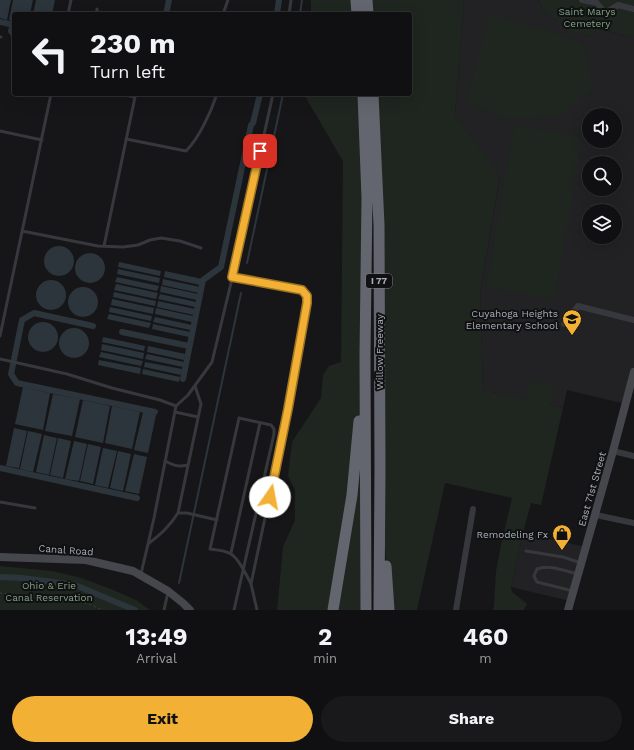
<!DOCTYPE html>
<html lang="en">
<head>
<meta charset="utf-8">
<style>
  :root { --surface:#101012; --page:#19191b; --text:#f1f3f6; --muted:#9c9d9f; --line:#303032; --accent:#f2b134 }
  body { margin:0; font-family:"Work Sans",sans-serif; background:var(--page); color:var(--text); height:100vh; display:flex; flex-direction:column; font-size:15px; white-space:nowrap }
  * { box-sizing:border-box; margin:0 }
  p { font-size:13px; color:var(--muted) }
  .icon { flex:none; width:22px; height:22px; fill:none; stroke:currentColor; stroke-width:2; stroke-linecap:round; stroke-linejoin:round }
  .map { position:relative; height:610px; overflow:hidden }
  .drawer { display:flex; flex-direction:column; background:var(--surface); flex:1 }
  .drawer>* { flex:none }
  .banner { position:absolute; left:12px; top:12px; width:400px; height:84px; border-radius:4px; box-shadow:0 4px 16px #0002,0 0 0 1px var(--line); background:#101012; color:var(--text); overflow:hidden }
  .fabs { position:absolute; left:582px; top:108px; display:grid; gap:8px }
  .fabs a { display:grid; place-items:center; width:40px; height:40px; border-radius:50%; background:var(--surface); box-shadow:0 4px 16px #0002,0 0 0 1px var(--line); font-size:20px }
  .pin { position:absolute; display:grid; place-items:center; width:34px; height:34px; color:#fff; margin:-17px; border-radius:8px; box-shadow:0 2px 6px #0006 }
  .me { position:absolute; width:44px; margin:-22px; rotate:12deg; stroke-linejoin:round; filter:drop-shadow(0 0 3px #0008) }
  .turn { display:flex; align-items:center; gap:14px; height:84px; padding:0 12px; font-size:18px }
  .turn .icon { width:52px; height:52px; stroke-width:2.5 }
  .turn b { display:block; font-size:28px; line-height:34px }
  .eta { display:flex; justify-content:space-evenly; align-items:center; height:68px; text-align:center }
  .eta b { font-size:24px; font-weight:700; line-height:28px }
  .cta { display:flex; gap:8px; margin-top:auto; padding:8px 12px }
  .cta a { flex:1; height:46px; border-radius:24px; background:var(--accent); color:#111; font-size:16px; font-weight:700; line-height:46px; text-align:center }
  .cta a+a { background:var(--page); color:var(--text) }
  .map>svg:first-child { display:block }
</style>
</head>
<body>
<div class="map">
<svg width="634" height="610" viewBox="0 0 634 610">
  <rect width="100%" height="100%" fill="#161618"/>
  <path fill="#222225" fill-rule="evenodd" d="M464,0H538L543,9L589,36L600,29L634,38V367L626,404L567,390L563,408L483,390L480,294L500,176L455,114ZM589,115H615V141H589ZM589,163H615V189H589ZM589,211H615V237H589Z
    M523,533L586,547L570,601L511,587Z"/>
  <path fill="#1e261f" d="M311,0H356L357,14H311Z
    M367,0H464L455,114L500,175L480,294L483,390L539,402L528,399L526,398L529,384L532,380L556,387L552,402L549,405L563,408L541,505L531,503L523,533L511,587L512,592L527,604L524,610H493L494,606L496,571L501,545L512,498L445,483L417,610H389L380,468L373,94H410V14H368Z
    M538,0H634V38L601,29L589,36L569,30L543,9Z
    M490,14L573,38L585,48L593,88L559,117L505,119L466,102Z
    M307,94H363L366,610H277L283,547L295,520V490L288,476L292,442L321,398L323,375L329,366L341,362L343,161L306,98Z
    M514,125L581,137L555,299L486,287Z
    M0,566L52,571L78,577L111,589L136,600L150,610H0Z"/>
  <path fill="#2c353c" d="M0,0H11L7,20L0,18Z
    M13,0H33L30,14H14V22L9,20Z
    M36,0H55L52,14H33Z
    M44 261a15 15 0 1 1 30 0a15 15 0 1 1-30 0Z
    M75 268a15 15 0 1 1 30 0a15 15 0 1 1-30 0Z
    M119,262L161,271L160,276L118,267Z
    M118,269L160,278L159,283L117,274Z
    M165,271L202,279L200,285L164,277Z
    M117,277L159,286L157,291L115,282Z
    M163,279L200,287L199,293L162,285Z
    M36 295a15 15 0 1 1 30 0a15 15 0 1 1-30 0Z
    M116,284L158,293L156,299L114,290Z
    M161,286L198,294L197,300L160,292Z
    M68 302a15 15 0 1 1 30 0a15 15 0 1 1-30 0Z
    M114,292L156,301L155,306L113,297Z
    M160,294L196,302L195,307L158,299Z
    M112,299L154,308L153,314L111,305Z
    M158,301L195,309L194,315L157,307Z
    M110,307L152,316L151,321L109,312Z
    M156,308L193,316L192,322L155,314Z
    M109,314L151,323L149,328L107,319Z
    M155,317L192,325L190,330L153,322Z
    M28 337a15 15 0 1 1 30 0a15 15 0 1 1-30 0Z
    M153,324L190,332L189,337L152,329Z
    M59 343a15 15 0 1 1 30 0a15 15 0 1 1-30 0Z
    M103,337L145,346L144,351L102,342Z
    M102,344L144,353L143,359L101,350Z
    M148,346L185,354L184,360L147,352Z
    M101,352L143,361L141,366L99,357Z
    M147,354L184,362L183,367L145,359Z
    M99,360L141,368L140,374L98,365Z
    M145,362L182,369L181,375L144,367Z
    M143,369L180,377L179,382L142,374Z
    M23,387L50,393L43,430L15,424Z
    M53,394L80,399L72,436L45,431Z
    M83,400L110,406L103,443L75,437Z
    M112,406L140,412L132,449L105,443Z
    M143,412L156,415L148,453L134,450Z
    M14,428L27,431L19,468L6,466Z
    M28,431L42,434L33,472L20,469Z
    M44,435L57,438L49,475L36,472Z
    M58,438L71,441L63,478L50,475Z
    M74,441L87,444L79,481L65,479Z
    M88,444L101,447L93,484L80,481Z
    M103,448L117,451L108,488L95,485Z
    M118,451L131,454L123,491L110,488Z
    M134,454L147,457L139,494L125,491Z"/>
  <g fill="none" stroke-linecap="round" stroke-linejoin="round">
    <path stroke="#2c353c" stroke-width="2" d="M300,14L302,0
      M247,263L283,94
      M179,583L241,293"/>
    <path stroke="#2c353c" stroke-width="6" d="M166,14L169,0
      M277,14L279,0
      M0,22L14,25
      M13,24L11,31L14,35
      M93,326L34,313L22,320L11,374L17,383L155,412
      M122,332L189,346
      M183,379L203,280L221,267L251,125L253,123L260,94
      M0,468L137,498
      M0,577L22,578L75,585L135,610"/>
    <path stroke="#3d3f44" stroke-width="1" stroke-dasharray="2 3" stroke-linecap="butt" d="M0,593L69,600L89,604L103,610"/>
    <path stroke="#37383d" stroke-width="3" d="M68,14L71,0
      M97,14V9
      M223,14L228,0
      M289,14L291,0
      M0,37H1
      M0,131L42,140
      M126,139L186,151C199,138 211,112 217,94
      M22,231L98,246L123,247L138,245L150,240L161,238L180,241L201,248
      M104,246L135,97L120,94
      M233,277L302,290L307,296V303L288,409L251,584L257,610
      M0,336L51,94
      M0,359L67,374L112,388L160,400L176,406
      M175,412L198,417
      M165,461C175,466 178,467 188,465
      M0,502L35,508
      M178,513H187L217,520
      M148,544C161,534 169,527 178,513L201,404L195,386
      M526,551L563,557L581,563
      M231,553L260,423
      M141,574L154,518L176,406L188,395L212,362L237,258L273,94
      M573,591L537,582L534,576L537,569C549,564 565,571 577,574
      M164,610L168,592
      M234,610L274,434V429L271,425L239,418L210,549C216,550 224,550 229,553C238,556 247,576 251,584"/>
    <path stroke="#37383d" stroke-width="6" d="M582,0L597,3L605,13L618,5L634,9
      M564,324L578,306L634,320
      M613,451L634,456
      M596,515L634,523
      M456,610L473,509"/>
    <path stroke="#45474d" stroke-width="8" d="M0,557L86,560L133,571L168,591L183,603L190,610
      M568,610L613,451L634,372"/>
    <path stroke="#63666e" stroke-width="11" d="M356,0L357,14
      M367,0L368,14
      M363,94L367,198L365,355L366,610
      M373,94L379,225L380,468L379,610
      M386,566L389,610
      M333,610L352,495L359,421"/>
  </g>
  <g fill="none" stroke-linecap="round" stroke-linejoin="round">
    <g stroke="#9d7322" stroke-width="10">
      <path id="route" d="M260,151L232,277L302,290L307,296V303L288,409L270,497"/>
    </g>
    <use href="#route" stroke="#f2b134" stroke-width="7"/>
  </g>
  <defs>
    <g id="school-pin" transform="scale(1)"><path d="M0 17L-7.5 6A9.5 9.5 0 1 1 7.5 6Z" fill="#f2b134" stroke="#111113"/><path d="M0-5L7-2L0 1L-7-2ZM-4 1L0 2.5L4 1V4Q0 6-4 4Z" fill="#111"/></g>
    <g id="shop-pin" transform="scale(1)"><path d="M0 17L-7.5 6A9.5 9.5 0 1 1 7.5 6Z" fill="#f2b134" stroke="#111113"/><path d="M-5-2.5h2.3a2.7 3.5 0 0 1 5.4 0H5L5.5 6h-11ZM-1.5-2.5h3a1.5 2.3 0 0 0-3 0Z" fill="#111"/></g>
  </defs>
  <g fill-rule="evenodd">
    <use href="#school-pin" x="572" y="319"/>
    <use href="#shop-pin" x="562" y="534"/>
  </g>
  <g text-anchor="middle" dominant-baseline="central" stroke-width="4" stroke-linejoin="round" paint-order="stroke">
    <rect fill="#111113" stroke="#7b7e86" stroke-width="1" x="366" y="274" width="26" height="14" rx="3"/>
    <g font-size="9" font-weight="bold" fill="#a8adb8">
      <text x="379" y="281">I 77</text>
    </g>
    <g font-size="10" fill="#7fa381" stroke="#111113">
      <text x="587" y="11">Saint Marys<tspan x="587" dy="12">Cemetery</tspan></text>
      <text x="49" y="585">Ohio &amp; Erie<tspan x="49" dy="12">Canal Reservation</tspan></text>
    </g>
    <g font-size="10" fill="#a8adb8" stroke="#111113" text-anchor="end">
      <text x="558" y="313">Cuyahoga Heights<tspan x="558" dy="12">Elementary School</tspan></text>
      <text x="548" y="534">Remodeling Fx</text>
    </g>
    <g font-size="10" fill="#a8adb8" stroke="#111113">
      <text transform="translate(379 352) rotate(-90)">Willow Freeway</text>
      <text transform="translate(592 489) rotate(-74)">East 71st Street</text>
      <text transform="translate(66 550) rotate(4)">Canal Road</text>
    </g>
  </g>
</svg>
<div class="fabs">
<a><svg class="icon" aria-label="sound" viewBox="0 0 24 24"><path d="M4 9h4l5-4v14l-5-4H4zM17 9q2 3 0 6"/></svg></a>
<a><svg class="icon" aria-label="search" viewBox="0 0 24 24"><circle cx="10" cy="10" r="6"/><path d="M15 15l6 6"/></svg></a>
<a><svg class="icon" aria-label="layers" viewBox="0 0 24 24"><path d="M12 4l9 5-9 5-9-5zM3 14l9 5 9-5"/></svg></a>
</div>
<div class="pin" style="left:260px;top:151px;background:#d93025"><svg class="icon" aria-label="arrive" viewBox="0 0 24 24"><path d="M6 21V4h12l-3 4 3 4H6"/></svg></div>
<svg class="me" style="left:270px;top:497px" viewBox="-20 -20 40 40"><circle r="19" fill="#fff"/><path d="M0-13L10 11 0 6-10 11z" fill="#f2b134"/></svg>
<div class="banner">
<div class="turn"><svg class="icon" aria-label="left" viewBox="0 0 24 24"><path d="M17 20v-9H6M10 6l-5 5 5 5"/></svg><div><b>230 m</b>Turn left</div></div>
</div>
</div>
<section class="drawer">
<div class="eta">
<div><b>13:49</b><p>Arrival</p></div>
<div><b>2</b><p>min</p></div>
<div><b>460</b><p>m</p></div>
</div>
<div class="cta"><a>Exit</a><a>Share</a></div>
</section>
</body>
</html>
